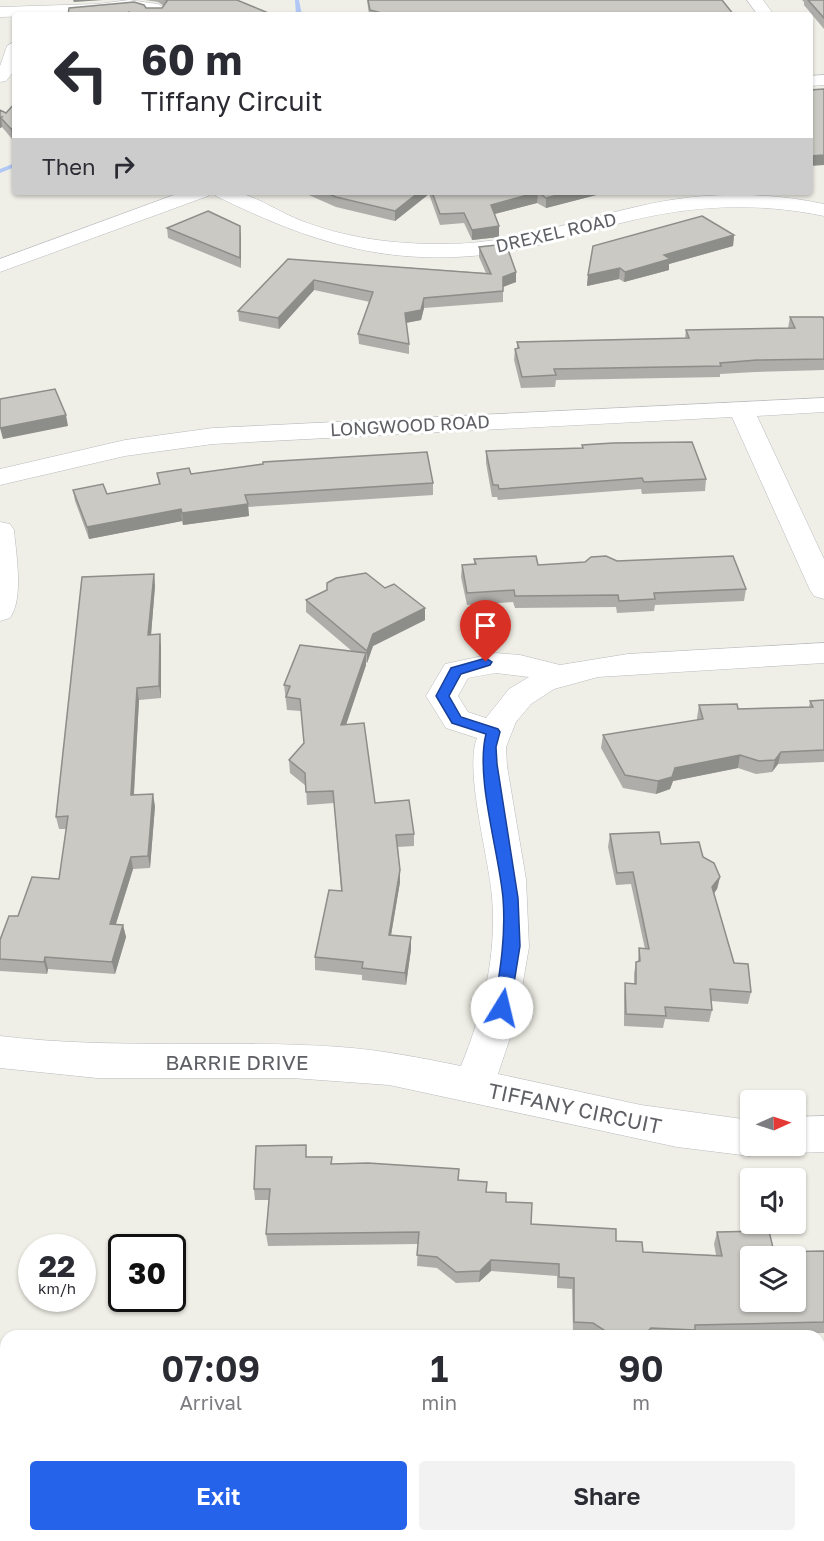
<!DOCTYPE html>
<html lang="en">
<head>
<meta charset="utf-8">
<style>
  :root { --surface:#fff; --page:#f2f2f3; --text:#2b2b33; --muted:#7c7c81; --accent:#2563eb }
  body { margin:0; font-family:"Golos Text",sans-serif; background:var(--page); color:var(--text); height:100vh; display:flex; flex-direction:column; font-size:22px; white-space:nowrap }
  * { box-sizing:border-box; margin:0 }
  p { font-size:20px; color:var(--muted) }
  .icon { flex:none; width:33px; height:33px; fill:none; stroke:currentColor; stroke-width:2; stroke-linecap:round; stroke-linejoin:round }
  .map { position:relative; flex:1; overflow:hidden }
  .sheet { position:absolute; left:0px; top:1330px; width:825px; height:212px; display:flex; flex-direction:column; background:var(--surface); border-radius:18px 18px 0 0; box-shadow:0 2px 4px #0004 }
  .sheet>* { flex:none }
  .hud { position:absolute; left:12px; top:12px; width:801px; height:183px; border-radius:6px; box-shadow:0 2px 4px #0004; background:#fff; color:var(--text); overflow:hidden }
  .needle { width:39px; rotate:87deg }
  .tools { position:absolute; left:740px; top:1090px; display:grid; gap:12px }
  .tools a { display:grid; place-items:center; width:66px; height:66px; border-radius:6px; background:var(--surface); box-shadow:0 2px 4px #0004; font-size:30px }
  .speed { position:absolute; left:18px; top:1234px; display:flex; gap:12px; font-size:30px; font-weight:700; text-align:center }
  .speed>* { display:grid; place-content:center; width:78px; height:78px; border-radius:50%; background:var(--surface); box-shadow:0 2px 4px #0004; line-height:1 }
  .speed small { font-size:15px; font-weight:400 }
  .speed .limit { border:3px solid #111; border-radius:9px; background:#fff; color:#111 }
  .pin { position:absolute; display:grid; place-items:center; width:51px; height:51px; color:#fff; margin:-62px -26px; border-radius:50% 50% 50% 0; rotate:-45deg; box-shadow:0 0 6px #0007 }
  .pin .icon { rotate:45deg }
  .me { position:absolute; width:66px; margin:-33px; rotate:9deg; stroke-linejoin:round; filter:drop-shadow(0 0 4px #0008) }
  .turn { display:flex; align-items:center; gap:21px; height:126px; padding:0 30px; font-size:27px }
  .turn .icon { width:78px; height:78px; stroke-width:2.5 }
  .turn b { display:block; font-size:42px; line-height:51px }
  .then { display:flex; align-items:center; height:57px; padding:0 30px; background:#0003; gap:12px; font-size:22px }
  .eta { display:flex; justify-content:space-evenly; align-items:center; height:102px; text-align:center }
  .eta b { font-size:36px; font-weight:600; line-height:42px }
  .action { display:flex; gap:12px; margin-top:auto; padding:12px 30px }
  .action a { flex:1; height:69px; border-radius:6px; background:var(--accent); color:#fff; font-size:24px; font-weight:600; line-height:69px; text-align:center }
  .action a+a { background:var(--page); color:var(--text) }
  .map>svg:first-child { display:block }
</style>
</head>
<body>
<div class="map">
<svg width="824" height="1541" viewBox="0 0 824 1541">
  <rect width="100%" height="100%" fill="#efefe7"/>
  <path fill="#fafae1" d="M6,1535L245,1536V1541H0V1536Z"/>
  <g fill="none" stroke-linecap="round" stroke-linejoin="round">
    <path fill="#b2c8f4" fill-rule="evenodd" d="M295,0H299L302,15H296Z
      M15,163V167L0,173V169Z"/>
    <g stroke="#b9babf" stroke-width="1">
      <path id="street" d="M129,0L158,4L166,9L163,15H147L149,12L135,9L97,14L0,17V7L97,4Z
        M747,0H763L774,15H758Z
        M15,41V70L6,81L0,82V66L7,46Z
        M824,75V85L810,86V76Z
        M182,192H211L208,196L0,272V259Z
        M213,192C221,192 232,190 240,193C261,199 281,213 302,221C346,238 393,244 440,244C509,245 573,221 640,206C701,192 762,191 824,204V216C757,202 692,205 625,222C581,233 538,248 492,254C386,267 310,242 216,196Z
        M824,398V412L757,416L824,559V599L814,596L810,590L732,417L213,444L125,456L0,485V469L125,440L213,428Z
        M0,522L10,524L14,530C16,554 24,598 10,618L0,621Z
        M824,643V663L598,677L554,689L531,704L516,722L506,747L507,766L526,879L529,947L517,1017L498,1074L641,1105L750,1120V1146H767L765,1151L750,1156L677,1147L389,1085L292,1078H97L0,1068V1036C114,1050 227,1039 340,1047C382,1050 421,1058 461,1066C483,1012 497,955 492,897C489,858 464,770 477,738L446,728L426,696L445,664L496,653L520,655L560,665L628,654ZM496,673L529,677L509,689L486,718L468,712L458,696L468,678Z
        M824,1116V1152L795,1153L780,1148L795,1146V1117Z"/>
    </g>
    <use href="#street" fill="#fff" fill-rule="evenodd"/>
  </g>
  <path fill="#aeada9" d="M145,0H237L267,15H68L162,8L164,6L158,2Z
    M367,0H722L734,15H369Z
    M802,0H824V29L804,5V2Z
    M15,103V137L12,139L2,127L0,128V110L6,113Z
    M302,192H608L546,208L537,203L494,214L499,226V237L472,240L464,223L440,225L429,194L395,221L336,207Z
    M240,226L241,268L168,238L167,228Z
    M734,235L733,246L669,264V270L624,282L619,279L587,286L588,275Z
    M479,247L516,272V282L503,287V302L424,308L421,320L406,323L409,344V354L359,344L358,334L370,302L314,290L279,329L239,321L238,311L288,259L486,273L479,257Z
    M790,317L824,320V370L755,372L720,374V377L556,380L555,387L521,388L514,360L515,349L517,348V342L685,338L686,330L788,328Z
    M582,445L706,479L705,491L642,494L641,489L498,500L497,497H492L486,463V451L582,448Z
    M157,473L433,483V495L248,507L249,516L183,525L182,521L89,539L75,501L73,490L107,494L159,484Z
    M474,559L538,565L617,561L746,589L744,601L655,605L654,611L617,613L616,607L515,608L513,602L467,605L461,577L462,565L474,564Z
    M154,574L155,586L151,635L161,646V698L139,700L134,795L155,806L150,868L133,869L116,924L123,925L126,937L115,974L48,969L47,974L0,971V940L18,916L59,879L66,829H59L56,817Z
    M306,600L425,620L373,646L367,663L366,662V665L346,724L375,803L414,834V846L398,847L400,882L391,935L411,949L406,985L362,980V975L315,970V957L341,891L334,803L307,805L306,786L290,773L289,760L304,743L301,711L287,710L284,685L353,652L306,612Z
    M824,700V762L778,764L772,772L756,774L738,768L673,781L670,789L656,794L623,788L601,748L603,735L697,720V718L699,705L738,709L809,707L810,701Z
    M610,834L661,844L703,857L720,877L717,889L714,893L734,963L751,992L748,1004L711,1001L712,1010L709,1022L665,1019L663,1028L624,1026V996L625,983L634,984V974L636,962L638,961L639,948L645,949L631,884L616,885L608,847Z
    M332,1164L458,1180L506,1202L531,1224L616,1241L643,1252L716,1255L714,1244L717,1232L774,1252L824,1251V1333L694,1336H594L591,1334L573,1333L572,1289L557,1288V1276L491,1271L479,1282L456,1283L437,1268L417,1266L418,1244L268,1246L266,1234L269,1200H255L254,1189Z"/>
  <path fill="#8d8d89" d="M73,0H103L74,2Z
    M266,12L267,15H251Z
    M0,117H2L1,118L2,127L0,128Z
    M15,126V137L12,139L11,129Z
    M824,155V165L810,166V156Z
    M419,192H429V194L395,221V211Z
    M538,192L537,203L491,215V205Z
    M568,192H608L546,208V198Z
    M240,226L241,237V268L240,258Z
    M499,226V237L472,240V230Z
    M734,235L733,246L669,264V270L624,282L625,272L664,255Z
    M620,268L619,279L587,286L588,275Z
    M516,272V282L503,287V277Z
    M314,280V290L279,329L278,318Z
    M424,298V308L421,320L405,323V313Z
    M66,415L68,426L3,439L0,428Z
    M248,504L249,516L183,525L182,513Z
    M181,509L182,521L89,539L87,527Z
    M154,574L155,586L150,647L148,635Z
    M425,608V620L373,646L367,663V651L373,634Z
    M160,634L161,646V698L159,686Z
    M366,653V665L342,737L341,725Z
    M137,688L139,700L133,807L131,795Z
    M781,752L778,764L772,772L775,760Z
    M740,755L738,768L673,781L670,789L656,794L658,781L675,768Z
    M153,794L155,806L150,868L148,856Z
    M131,857L133,869L112,936L110,924Z
    M400,870V882L389,947V935Z
    M720,877L717,889L710,899L712,887Z
    M123,925L126,937L115,974L112,962Z
    M411,937V949L406,985L405,973Z
    M45,957L48,969L47,974L44,962Z
    M491,1260V1271L479,1282L480,1271Z
    M651,1328L649,1336H643Z"/>
  <path fill="#cac9c4" stroke="#8d8d89" stroke-width="1.5" fill-rule="evenodd" d="M166,0H237L266,12L251,15H134L129,12L127,15H68L69,8L134,2L144,5L146,8H162L167,1Z
    M368,0H722L734,15H389L370,10Z
    M808,0H824V18Z
    M824,89V155L810,156V90Z
    M15,103V126L11,129L1,118L2,117H0V110L6,113Z
    M324,192H419L395,211L336,197Z
    M432,192H568L546,198L538,192L491,205L499,226L472,230L464,213L440,214Z
    M208,211L240,226V258L167,228Z
    M702,216L734,235L664,255L670,259L625,272L620,268L588,275L593,246Z
    M506,244L516,272L503,277V291L424,298L421,310L405,313L409,344L358,334L373,292L314,280L278,318L238,311L288,259L491,274L479,247Z
    M790,317H823L824,320V359L757,360L720,363L721,366L554,369L556,375L522,377L515,349L519,348L517,342L689,338L686,330L795,328Z
    M55,389L66,415L0,428V399Z
    M692,442L706,479L644,482L642,478L499,489L498,485H493L486,451L583,448L582,445L613,443Z
    M427,452L433,483L245,495L248,504L182,513L181,509L87,527L73,490L103,484L107,494L160,484L157,473L189,468L191,474L263,464V462Z
    M536,556L538,565L585,562L591,557L606,556L617,561L733,556L746,589L654,593L655,599L619,601L618,595L515,596L514,590L467,593L462,565L476,564L474,559Z
    M366,573L385,588L394,584L425,608L373,634L367,651L306,600L327,590V583L336,578Z
    M154,574L148,635L160,634L159,686L137,688L131,795L153,794L148,856L131,857L110,924L123,925L112,962L45,957L44,962L0,959V940L9,916H18L32,877L59,879L68,816L56,817L82,577Z
    M300,645L366,653L341,725L364,723L375,803L409,800L414,834L396,835L400,870L389,935L411,937L405,973L362,968L363,962L315,957L329,890L342,891L333,791L306,792L305,773L289,760L304,743L300,699L286,697L290,686L284,685Z
    M824,700V750L781,752L775,760L759,761L740,755L675,768L672,777L658,781L625,775L603,735L703,719L699,705L737,704L738,709L813,707L810,701Z
    M659,832L661,844L699,842L703,857L714,863L720,877L712,887L734,963L748,964L751,992L710,989L712,1010L665,1007L666,1016L626,1014L625,983L636,984V962L640,961L639,948L649,949L633,872L617,873L610,834Z
    M306,1145V1157H332L331,1164L368,1163L459,1169L458,1180L487,1182L486,1192L506,1193V1202L532,1203L531,1224L616,1229V1241L642,1242L643,1252L722,1256L717,1232L769,1231L774,1252L824,1251V1322L695,1325V1330L651,1328L643,1336H613L593,1323L574,1322V1278L559,1277V1264L491,1260L480,1271L456,1272L437,1257L417,1255L419,1232L266,1234L270,1189H254L256,1146ZM750,1257H795V1302H750Z"/>
  <path fill="#2563eb" stroke="#184099" stroke-width="1.5" d="M486,658L492,662L490,665L461,674L449,696L461,717L498,729L500,732L496,747L497,764L518,898L520,946L510,1008L502,1015L494,1008C500,971 506,936 503,898C499,852 475,777 486,734L452,723L436,696L451,668Z"/>
  <g text-anchor="middle" dominant-baseline="central" stroke-width="6" stroke-linejoin="round" paint-order="stroke">
    <g font-size="18" fill="#5f6065" stroke="#fff">
      <text transform="translate(556 232) rotate(-13)">DREXEL ROAD</text>
      <text transform="translate(410 425) rotate(-3)">LONGWOOD ROAD</text>
    </g>
    <g font-size="21" fill="#5f6065" stroke="#fff">
      <text x="237" y="1062">BARRIE DRIVE</text>
      <text transform="translate(575 1108) rotate(12)">TIFFANY CIRCUIT</text>
    </g>
  </g>
</svg>
<div class="tools">
<a><svg class="needle" viewBox="-14 -14 28 28"><path d="M0-13l5 13h-10z" fill="#e53935"/><path d="M0 13l5-13h-10z" fill="#7c7c81"/></svg></a>
<a><svg class="icon" aria-label="sound" viewBox="0 0 24 24"><path d="M4 9h4l5-4v14l-5-4H4zM17 9q2 3 0 6"/></svg></a>
<a><svg class="icon" aria-label="layers" viewBox="0 0 24 24"><path d="M12 4l9 5-9 5-9-5zM3 14l9 5 9-5"/></svg></a>
</div>
<div class="speed"><div>22<small>km/h</small></div><div class="limit">30</div></div>
<div class="pin" style="left:486px;top:662px;background:#d93025"><svg class="icon" aria-label="arrive" viewBox="0 0 24 24"><path d="M6 21V4h12l-3 4 3 4H6"/></svg></div>
<svg class="me" style="left:502px;top:1008px" viewBox="-20 -20 40 40"><circle r="19" fill="#fff"/><path d="M0-13L10 11 0 6-10 11z" fill="#2563eb"/></svg>
<div class="hud">
<div class="turn"><svg class="icon" aria-label="left" viewBox="0 0 24 24"><path d="M17 20v-9H6M10 6l-5 5 5 5"/></svg><div><b>60 m</b>Tiffany Circuit</div></div>
<div class="then">Then<svg class="icon" aria-label="right" viewBox="0 0 24 24"><path d="M7 20v-9h11M14 6l5 5-5 5"/></svg></div>
</div>
<section class="sheet">
<div class="eta">
<div><b>07:09</b><p>Arrival</p></div>
<div><b>1</b><p>min</p></div>
<div><b>90</b><p>m</p></div>
</div>
<div class="action"><a>Exit</a><a>Share</a></div>
</section>
</div>
</body>
</html>
